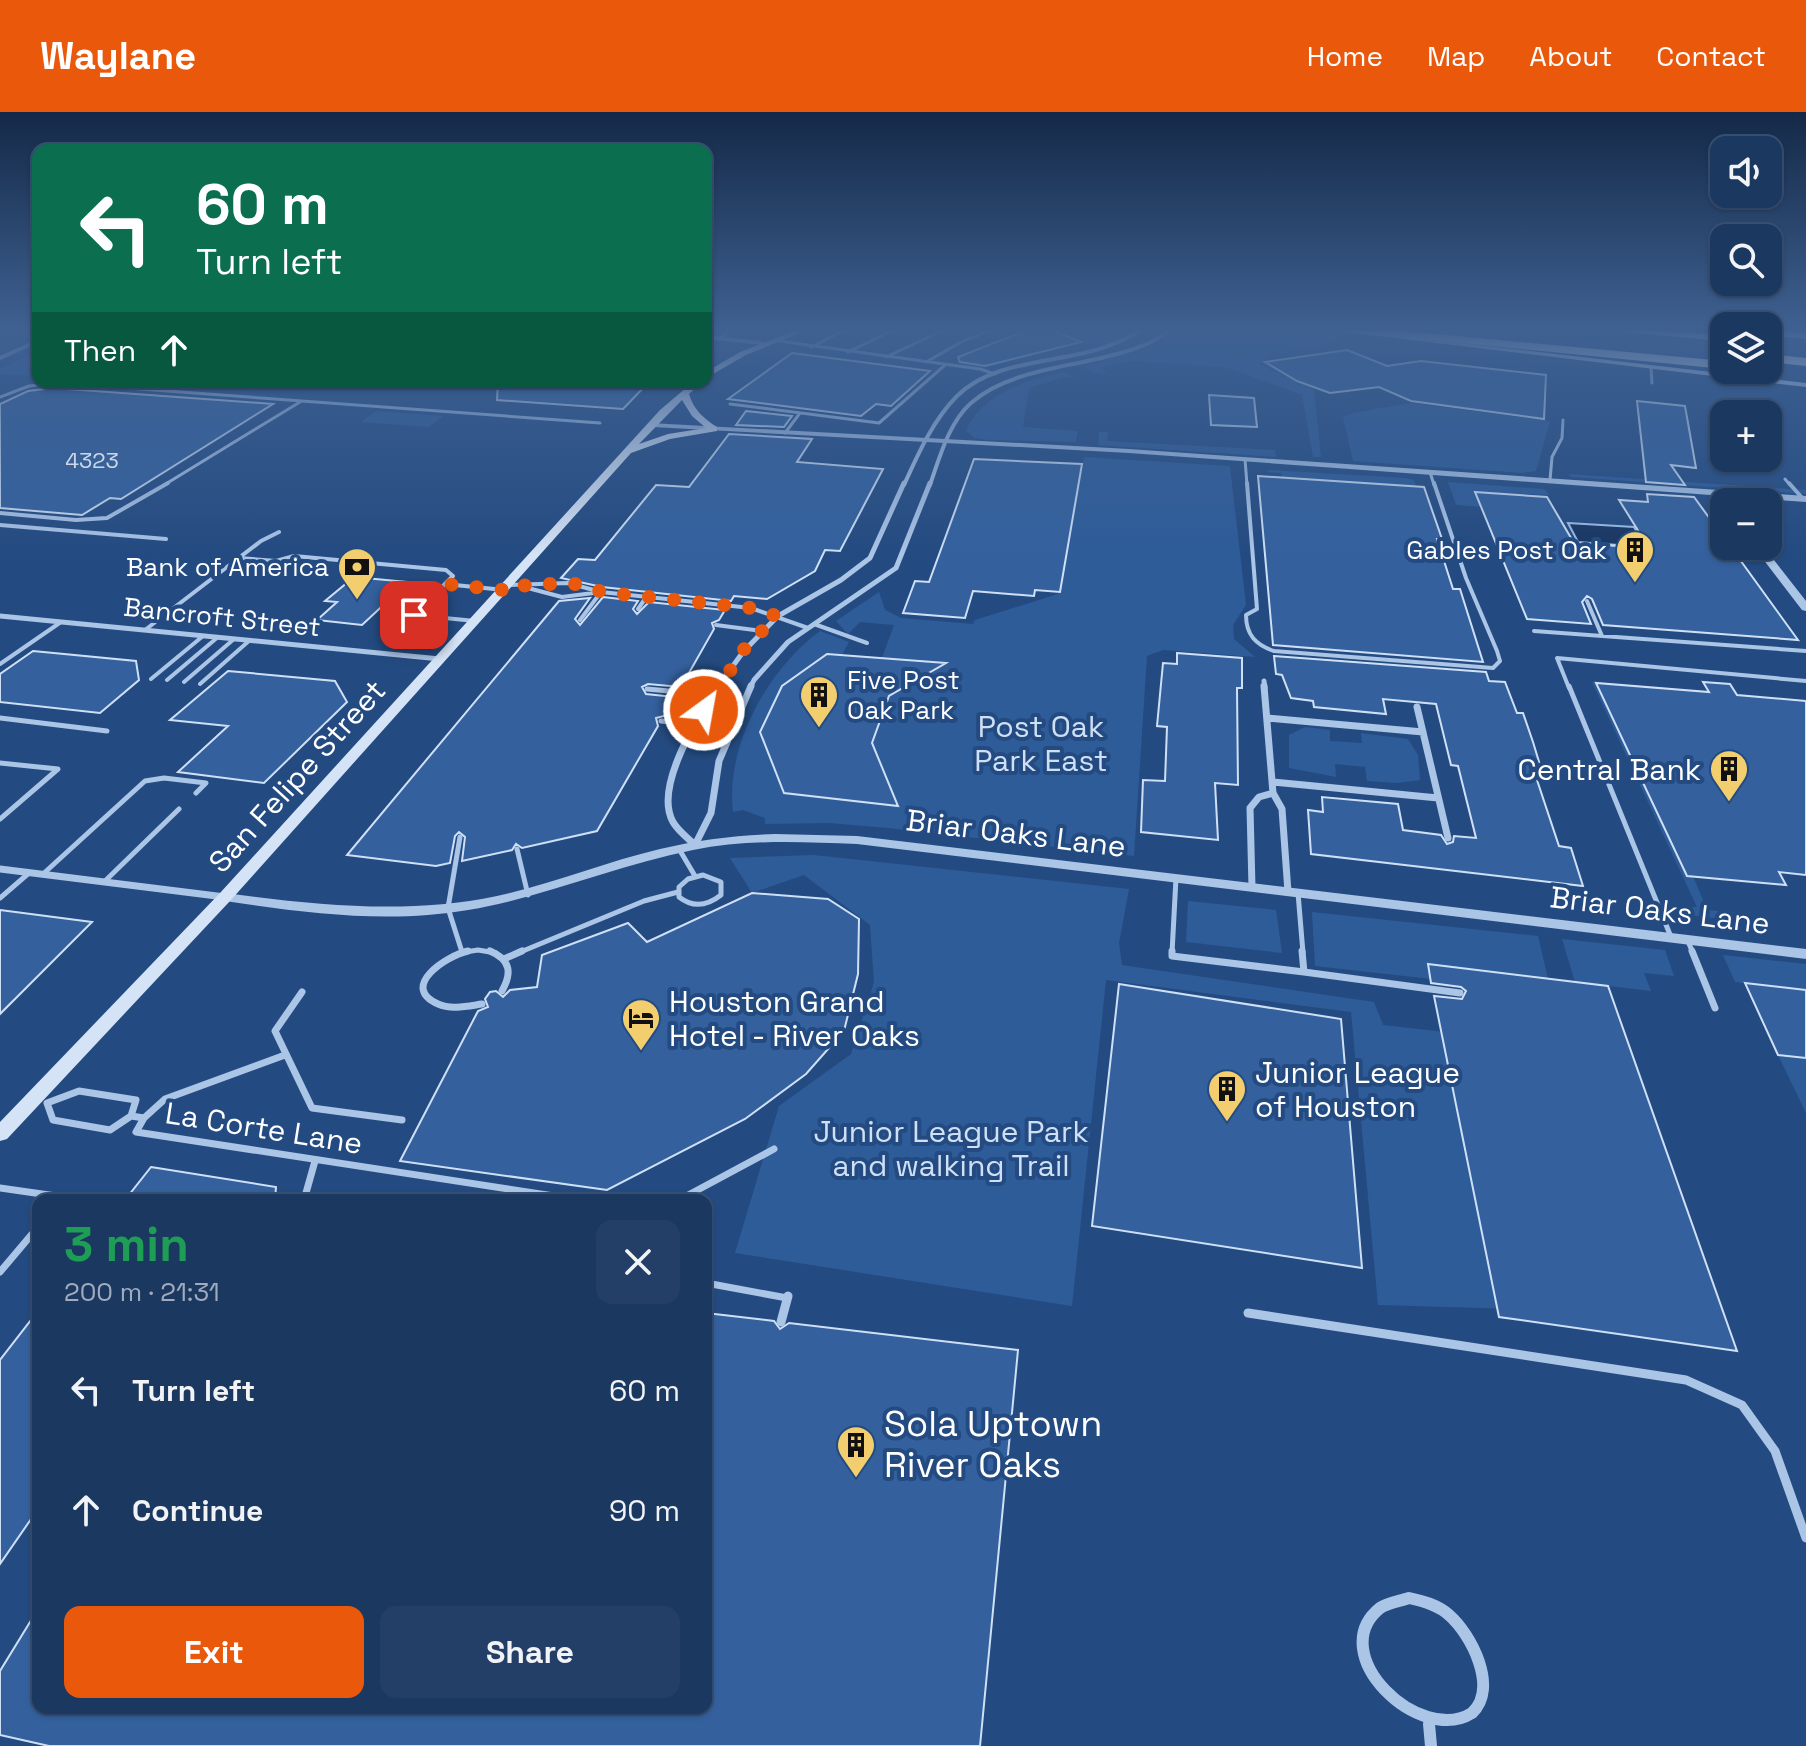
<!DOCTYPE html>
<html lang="en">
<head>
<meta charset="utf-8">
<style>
  :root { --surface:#1b3861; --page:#243f67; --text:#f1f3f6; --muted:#a0acbd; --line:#395276; --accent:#ea580c }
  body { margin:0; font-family:"Space Grotesk",sans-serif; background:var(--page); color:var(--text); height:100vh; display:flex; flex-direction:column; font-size:30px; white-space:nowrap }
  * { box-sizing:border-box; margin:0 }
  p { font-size:26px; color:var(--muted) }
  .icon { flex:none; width:44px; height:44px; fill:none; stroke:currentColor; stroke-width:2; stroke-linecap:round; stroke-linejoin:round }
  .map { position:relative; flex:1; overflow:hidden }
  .side { position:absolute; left:32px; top:1082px; width:680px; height:520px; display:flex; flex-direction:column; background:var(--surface); border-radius:16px; box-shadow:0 2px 6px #0004,0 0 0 2px var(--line) }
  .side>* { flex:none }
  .guide { position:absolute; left:32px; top:32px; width:680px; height:244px; border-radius:16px; box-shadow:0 2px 6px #0004,0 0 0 2px var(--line); background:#0b6e4f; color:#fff; overflow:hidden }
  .controls { position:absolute; left:1710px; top:24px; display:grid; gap:16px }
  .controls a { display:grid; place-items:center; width:72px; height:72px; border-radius:16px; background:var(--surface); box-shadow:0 2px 6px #0004,0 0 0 2px var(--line); font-size:40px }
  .pin { position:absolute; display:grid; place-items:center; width:68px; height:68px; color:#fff; margin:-34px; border-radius:16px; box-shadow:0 4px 12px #0006 }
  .me { position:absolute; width:88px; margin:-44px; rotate:32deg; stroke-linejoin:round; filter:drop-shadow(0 0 6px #0008) }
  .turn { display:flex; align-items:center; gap:28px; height:168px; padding:0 32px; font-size:36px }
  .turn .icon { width:104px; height:104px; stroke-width:2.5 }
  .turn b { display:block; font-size:56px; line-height:68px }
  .then { display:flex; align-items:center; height:76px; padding:0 32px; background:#0003; gap:16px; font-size:30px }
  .round { display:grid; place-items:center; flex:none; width:84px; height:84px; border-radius:16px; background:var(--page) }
  .overview { display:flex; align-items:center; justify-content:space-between; height:136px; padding:0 32px }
  h1 { font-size:48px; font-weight:600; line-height:60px; color:#1e9e55 }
  .primary-button { display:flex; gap:16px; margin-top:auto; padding:16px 32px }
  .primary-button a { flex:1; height:92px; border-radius:16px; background:var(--accent); color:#fff; font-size:32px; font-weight:600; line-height:92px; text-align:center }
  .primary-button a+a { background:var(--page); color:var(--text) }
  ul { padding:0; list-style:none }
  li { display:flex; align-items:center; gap:24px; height:120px; padding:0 32px }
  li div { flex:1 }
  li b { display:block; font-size:30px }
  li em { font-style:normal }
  header { display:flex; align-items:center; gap:48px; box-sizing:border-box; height:112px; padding:0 40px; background:var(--accent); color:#fff }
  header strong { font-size:38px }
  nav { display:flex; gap:44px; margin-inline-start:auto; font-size:28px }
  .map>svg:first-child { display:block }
</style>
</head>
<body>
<header>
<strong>Waylane</strong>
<nav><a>Home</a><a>Map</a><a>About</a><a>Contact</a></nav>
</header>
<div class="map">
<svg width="1806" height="1634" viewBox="0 0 1806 1634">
  <rect width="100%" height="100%" fill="#244b81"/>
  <path fill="#2e5c99" d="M1047,216H1138C1098,242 1087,232 1047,216Z
    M1176,216H1293L1344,222L1328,233L1269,242L1259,252L1314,278L1321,345H1313L1302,283L1226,255L1132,249L1100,256L1108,261H1096L1082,255L1159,232Z
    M38,239V264L0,262V257Z
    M1064,260L1076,267L1065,265L1029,276L1023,315L1078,319L1076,330L989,328L974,326L966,318C987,278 1023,270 1064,260Z
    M1411,291L1550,309L1536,359L1522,361L1353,349L1343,305L1352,301Z
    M376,299L443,304L429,315L361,310Z
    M1099,320H1108L1107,329L1275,338L1276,345L1098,333Z
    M1084,345L1230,354L1246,493L1233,513L1234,527L1255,545L1163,538L1147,544L1134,744L888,716L829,711L765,712V706L743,698L733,700C725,634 768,557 820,519L849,530L842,543L827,542L782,574L760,620L784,681L898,694L872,631L889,584L945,552L882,546L894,513L860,510L848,522L836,509L879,480L885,498L901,506L973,512L975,508L1058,482Z
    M1270,358L1406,366L1414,368L1416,374L1282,366L1281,361L1265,360Z
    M1568,362L1806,378V382L1571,365Z
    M1448,370L1544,377L1550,383L1476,380L1482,395L1456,393Z
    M1592,570L1596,571L1687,763L1693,764L1707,798L1738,801L1742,809L1688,803L1683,795H1697Z
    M1305,615L1330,618V629L1362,631L1361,621L1408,627L1418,643L1420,668L1397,671L1367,669L1365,655L1335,652L1336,665L1289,656V623Z
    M814,743L1129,777L1119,831L1122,853L1374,890L1383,913L1462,922L1517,1197L1378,1193L1351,900L1106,868L1072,1194L735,1141L779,994L851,942L874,870L870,813L804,763L752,781L730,746Z
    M1188,789L1276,798L1282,841L1186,830Z
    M1312,800L1538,824L1548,867L1429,852L1431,867L1315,854Z
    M1562,827L1665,838L1674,864L1644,861L1651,879L1575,870Z
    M1723,843L1806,852V878L1735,870Z
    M1778,943L1806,946V1001Z"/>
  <path fill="#193662" stroke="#9fc0e8" stroke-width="2" d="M1568,411L1634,415L1645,435L1578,430Z"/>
  <path fill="#34619e" stroke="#cfe0f6" stroke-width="2" d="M1033,216H1047L1081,230L985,254L960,250L958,245Z
    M1347,238L1387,254L1421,249L1546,263L1544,307L1411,289L1379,275L1330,281L1297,269L1265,250Z
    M792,241L930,259L891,294L876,292L861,304L728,287Z
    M498,270H649L623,297L497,288Z
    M53,276L273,292L121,387L110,386L82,403L0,396V292L28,279Z
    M1209,283L1254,286L1257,315L1211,313Z
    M1637,289L1685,294L1696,356L1671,353L1685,373L1646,370Z
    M746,299L792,304L784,315L736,313Z
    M729,322L812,327L797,350L883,357L840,439L825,438L815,459L767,487L734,484L731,489L602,475L561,466L578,447L595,448L656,373L689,375Z
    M974,347L1082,352L1060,480L1035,478L1034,484L973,479L965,506L903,501L915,469L929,470Z
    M1258,364L1424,375L1442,427H1437L1453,477H1460L1483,550L1273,533Z
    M1475,380L1547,385L1574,431L1649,436L1619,388L1648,390L1647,382L1694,385L1724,426V434H1730L1798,528L1603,513L1592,487L1587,484L1582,490L1591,512L1527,507Z
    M354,465L408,470L362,513L317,508L337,490L325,489Z
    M603,485L638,489L633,497L637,502L649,490L725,498L719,508L712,511L714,517L681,575L648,572L642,575L646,582L675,585L664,604L656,606L658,614L597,719L522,736L516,732L512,738L462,749L465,725L459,720L455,724L450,751L436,754L347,743L559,489L590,486L575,507L580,513Z
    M33,539L136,549L139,568L100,601L0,590V562Z
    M1177,541L1242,546V576H1237L1238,673L1215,671L1218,728L1141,720L1143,668L1165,669L1167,615L1157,614L1163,551L1177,552Z
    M827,542L946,551L889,584L872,631L898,694L784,681L760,620L782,574Z
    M1274,544L1486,560L1489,569L1505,570L1517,601H1523L1533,630L1543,663L1535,662L1559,734L1571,736L1583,774L1311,742L1308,698L1323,700L1322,685L1398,692L1403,718L1441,723L1447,732L1453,730L1454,724L1476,726L1458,654L1451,653L1436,592L1383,587L1386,602L1314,595L1313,589L1291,586L1282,563L1276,562Z
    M228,559L335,569L347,590L264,671L178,660L228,614L170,608Z
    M1703,570L1730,572L1737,583L1806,589V763L1779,760L1786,773L1687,764L1596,571L1709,580Z
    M752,781L828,787L859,807L858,862L844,919L806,962L745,1007L607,1078L400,1049L478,899L488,895L485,887L490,880L496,879L503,885L510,878L537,875L542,843L628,811L647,830Z
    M0,798L92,810L0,902Z
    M1428,852L1608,874L1737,1239L1499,1205L1434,884L1462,887L1466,879L1461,875L1431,871Z
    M1745,871L1806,878V946L1778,943Z
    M1119,872L1341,907L1362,1156L1092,1114Z
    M151,1055L276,1075L275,1088H125Z
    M38,1199V1397L0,1452V1248Z
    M706,1201L774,1209L780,1217L789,1211L1018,1238L980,1634H49L0,1623V1559L38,1497V1596H706Z"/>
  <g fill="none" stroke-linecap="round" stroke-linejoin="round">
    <path stroke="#abc5e7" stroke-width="3" d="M779,229L980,257L995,262
      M811,235L849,216
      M848,240L898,216
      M886,245L948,216
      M926,250L963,229L997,216
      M1651,256L1652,271
      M0,285L29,274L58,271L600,311
      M730,292L879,311L945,253
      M785,321L800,301
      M1245,347L1247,373
      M1430,360L1434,373
      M1785,367L1790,373
      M1550,368L1552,345L1562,326L1563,308
      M164,373L300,290"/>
    <path stroke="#abc5e7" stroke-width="4" d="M1247,371L1257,497L1246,503C1246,523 1256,533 1274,539L1493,556L1500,549L1497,539L1466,466L1434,371
      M1789,371L1803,387
      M0,401L76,408L107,406L168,371
      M0,413L166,427
      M239,446L276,449L294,444L446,458L453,464L445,472
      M509,473L568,471L601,480L751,496L808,516
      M524,475L562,485L601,480
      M1587,489L1602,524
      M638,497L647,484
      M580,508L601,480
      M475,509L414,503L445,472L504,478
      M814,512L867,531
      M716,513L762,519
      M145,518L261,429L279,420
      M1534,519L1806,539
      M0,552L61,510
      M151,567L203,524
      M167,568L218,525
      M184,570L234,527
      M200,572L250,528
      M1569,576L1557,546L1806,569"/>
    <path stroke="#abc5e7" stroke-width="5" d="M1569,574L1671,825
      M647,577L712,583
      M0,606L107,619
      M661,609L696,613
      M0,651L58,657L0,707
      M460,725L448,796L462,840
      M517,737L528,783
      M679,737L695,764
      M43,762L145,669L164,666L206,671L196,681
      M703,763L721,770V783C707,794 693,796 679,785V775L688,767Z
      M104,770L179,697
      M1298,781L1303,841
      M0,786L29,761
      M1687,827L1693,841
      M459,841L478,838L496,841
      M518,841L644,789L678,780
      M1172,841L1176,766"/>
    <path stroke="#abc5e7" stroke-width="7" d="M468,839C446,844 399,875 438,892C451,898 468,894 482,892
      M490,839C511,848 512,861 502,879
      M1172,839V844L1304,860L1302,839
      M1692,839L1715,896
      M504,847L522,839
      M1304,860L1460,881
      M302,880L275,919L312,996L402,1008
      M47,991L79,979L136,988L131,1004
      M47,991L53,1008L110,1018L131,1004
      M131,1004L144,1006L165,987L285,943
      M144,1006L136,1020L580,1088
      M0,1076L63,1085
      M304,1088L315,1049
      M679,1088L774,1037
      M0,1160L38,1115
      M706,1171L787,1186"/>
    <path stroke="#abc5e7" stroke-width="9" d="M1248,1201L1686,1268L1742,1293L1775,1339L1806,1426
      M781,1210L788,1184"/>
    <path stroke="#abc5e7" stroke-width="4" d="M706,225L762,231
      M722,225L732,216
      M0,246L38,229
      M904,373C918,342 933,308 957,284C989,252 1042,251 1084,241C1106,236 1126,228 1146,216
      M930,373C939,347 949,310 971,291C1006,260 1062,256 1105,245C1130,239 1152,233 1172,216"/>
    <path stroke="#abc5e7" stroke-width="5" d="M0,504L440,547
      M1264,569L1265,576
      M717,576L743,540L778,504L841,468L870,446L904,371
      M750,576L754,568L788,530L896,456L930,371"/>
    <path stroke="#abc5e7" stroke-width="7" d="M718,574C699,604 653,675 673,710C678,719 688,726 695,733L711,701L719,649L751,574
      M1264,574L1273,681L1282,697L1288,780
      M1417,595L1448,726
      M1268,606L1423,620
      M1273,670L1438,686
      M0,757L225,785
      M1252,775L1250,696L1259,685L1273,681"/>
    <path stroke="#abc5e7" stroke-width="12" d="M1409,1486C1423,1489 1438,1493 1449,1503C1471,1522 1499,1576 1472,1601C1420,1634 1323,1542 1380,1496C1387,1491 1400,1489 1409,1486Z
      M1429,1612L1431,1634"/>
    <path fill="#abc5e7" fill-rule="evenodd" d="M650,311L1129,337L1806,384V390L1129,341L653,315H650Z
      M1753,434H1763L1806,489V499L1802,498Z
      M775,722L857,724L1806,837V847L857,732C802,730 747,727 693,738C617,753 545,785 468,798C388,812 305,801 225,789L218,785L225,781C316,793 406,803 497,784C552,772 605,750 660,737C698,728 736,723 775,722Z"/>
    <path fill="#d5e3f6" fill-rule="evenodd" d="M802,216H812L746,243L706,266V260L740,240Z
      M1310,216H1331L1806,271V275Z
      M693,270H702L689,282C694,298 703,306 717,315V319L670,327L631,341L230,789L7,1027L0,1029V1010L220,781L660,298ZM682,288L692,304L706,316L668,322L639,332Z"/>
    <path fill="#fff" fill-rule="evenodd" d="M1335,216H1372L1724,249V257L1340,219Z
      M1609,216L1724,223V229L1614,219Z
      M1768,217L1806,221V227L1768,223Z
      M1768,242L1806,246V254L1768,250Z"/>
  </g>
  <linearGradient id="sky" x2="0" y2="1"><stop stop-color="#142947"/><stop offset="0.49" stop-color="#3f6192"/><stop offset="1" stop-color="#3f6192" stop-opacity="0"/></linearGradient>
  <rect width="1806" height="444" fill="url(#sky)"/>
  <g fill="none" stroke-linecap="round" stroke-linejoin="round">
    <path stroke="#ea580c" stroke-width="14" stroke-dasharray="0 25.2" d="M414,503L445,472L504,478L509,473C539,476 575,464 601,480L751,496L777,504L745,536L704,598"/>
  </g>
  <defs>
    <g id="building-pin" transform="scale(2)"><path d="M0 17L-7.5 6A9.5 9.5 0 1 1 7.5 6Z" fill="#f2ce6f" stroke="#244b81"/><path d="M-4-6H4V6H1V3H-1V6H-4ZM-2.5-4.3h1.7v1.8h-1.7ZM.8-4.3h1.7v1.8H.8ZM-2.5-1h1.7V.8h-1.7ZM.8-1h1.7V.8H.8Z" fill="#111"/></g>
    <g id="bank-pin" transform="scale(2)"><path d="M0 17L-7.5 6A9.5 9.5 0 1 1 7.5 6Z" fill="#f2ce6f" stroke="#244b81"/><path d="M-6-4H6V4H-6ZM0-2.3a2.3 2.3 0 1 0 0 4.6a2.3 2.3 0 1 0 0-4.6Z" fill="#111"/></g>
    <g id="hotel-pin" transform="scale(2)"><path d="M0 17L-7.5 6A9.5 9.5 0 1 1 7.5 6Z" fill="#f2ce6f" stroke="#244b81"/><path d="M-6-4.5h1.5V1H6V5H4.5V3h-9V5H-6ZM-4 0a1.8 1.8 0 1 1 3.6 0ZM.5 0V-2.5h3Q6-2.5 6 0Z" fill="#111"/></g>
  </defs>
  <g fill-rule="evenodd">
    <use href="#building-pin" x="1635" y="438"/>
    <use href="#bank-pin" x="357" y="455"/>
    <use href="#building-pin" x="819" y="583"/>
    <use href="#building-pin" x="1729" y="657"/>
    <use href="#hotel-pin" x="641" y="906"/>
    <use href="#building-pin" x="1227" y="977"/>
    <use href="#building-pin" x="856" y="1333"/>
  </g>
  <g text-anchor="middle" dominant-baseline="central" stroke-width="8" stroke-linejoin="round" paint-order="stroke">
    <g font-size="22" fill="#ccd8e7">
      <text x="92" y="348">4323</text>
    </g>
    <g font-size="26" fill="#fff" stroke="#244b81" text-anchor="end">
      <text x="1607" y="438">Gables Post Oak</text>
      <text x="329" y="455">Bank of America</text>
      <text x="847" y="568" text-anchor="start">Five Post<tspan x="847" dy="30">Oak Park</tspan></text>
    </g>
    <g font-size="26" fill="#fff" stroke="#244b81">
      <text transform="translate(222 505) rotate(6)">Bancroft Street</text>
    </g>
    <g font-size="30" fill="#cfe0f6" stroke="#244b81">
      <text x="1041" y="614">Post Oak<tspan x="1041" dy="34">Park East</tspan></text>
      <text x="951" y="1019">Junior League Park<tspan x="951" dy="34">and walking Trail</tspan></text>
    </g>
    <g font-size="30" fill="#fff" stroke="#244b81" text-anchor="start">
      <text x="1701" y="657" text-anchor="end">Central Bank</text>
      <text x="669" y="889">Houston Grand<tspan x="669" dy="34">Hotel - River Oaks</tspan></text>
      <text x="1255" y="960">Junior League<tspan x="1255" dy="34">of Houston</tspan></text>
    </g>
    <g font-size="30" fill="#fff" stroke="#244b81">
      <text transform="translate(297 664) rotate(-48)">San Felipe Street</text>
      <text transform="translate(1016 721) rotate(7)">Briar Oaks Lane</text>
      <text transform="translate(1660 798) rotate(7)">Briar Oaks Lane</text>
      <text transform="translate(264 1016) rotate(9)">La Corte Lane</text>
    </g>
    <g font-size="36" fill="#fff" stroke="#244b81" text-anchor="start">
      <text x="884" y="1312">Sola Uptown<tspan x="884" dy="41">River Oaks</tspan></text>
    </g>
  </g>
</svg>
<div class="controls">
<a><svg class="icon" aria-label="sound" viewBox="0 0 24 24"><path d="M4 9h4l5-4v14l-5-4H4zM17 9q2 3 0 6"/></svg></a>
<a><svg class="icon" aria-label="search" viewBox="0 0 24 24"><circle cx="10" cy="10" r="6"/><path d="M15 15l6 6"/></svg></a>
<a><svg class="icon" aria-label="layers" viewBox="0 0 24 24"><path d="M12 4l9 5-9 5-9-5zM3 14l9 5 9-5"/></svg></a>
<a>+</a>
<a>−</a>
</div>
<div class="pin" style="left:414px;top:503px;background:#d93025"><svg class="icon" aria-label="arrive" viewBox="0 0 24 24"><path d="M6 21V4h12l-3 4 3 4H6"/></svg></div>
<svg class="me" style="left:704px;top:598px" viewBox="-20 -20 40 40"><circle r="17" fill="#ea580c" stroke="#fff" stroke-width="3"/><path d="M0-11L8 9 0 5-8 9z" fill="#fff"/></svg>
<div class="guide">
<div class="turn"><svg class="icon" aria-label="left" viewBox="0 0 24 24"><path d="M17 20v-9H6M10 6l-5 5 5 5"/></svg><div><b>60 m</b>Turn left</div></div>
<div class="then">Then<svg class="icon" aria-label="ahead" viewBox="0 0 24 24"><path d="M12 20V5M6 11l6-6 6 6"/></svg></div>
</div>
<section class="side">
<div class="overview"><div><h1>3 min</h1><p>200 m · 21:31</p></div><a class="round"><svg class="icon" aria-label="close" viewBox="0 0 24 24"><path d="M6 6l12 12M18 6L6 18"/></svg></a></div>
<ul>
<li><svg class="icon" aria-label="left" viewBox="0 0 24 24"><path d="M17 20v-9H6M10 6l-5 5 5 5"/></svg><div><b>Turn left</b></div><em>60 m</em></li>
<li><svg class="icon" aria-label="ahead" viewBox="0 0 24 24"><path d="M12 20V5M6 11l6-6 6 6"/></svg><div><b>Continue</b></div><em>90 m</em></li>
</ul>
<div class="primary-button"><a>Exit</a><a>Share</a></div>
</section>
</div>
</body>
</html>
